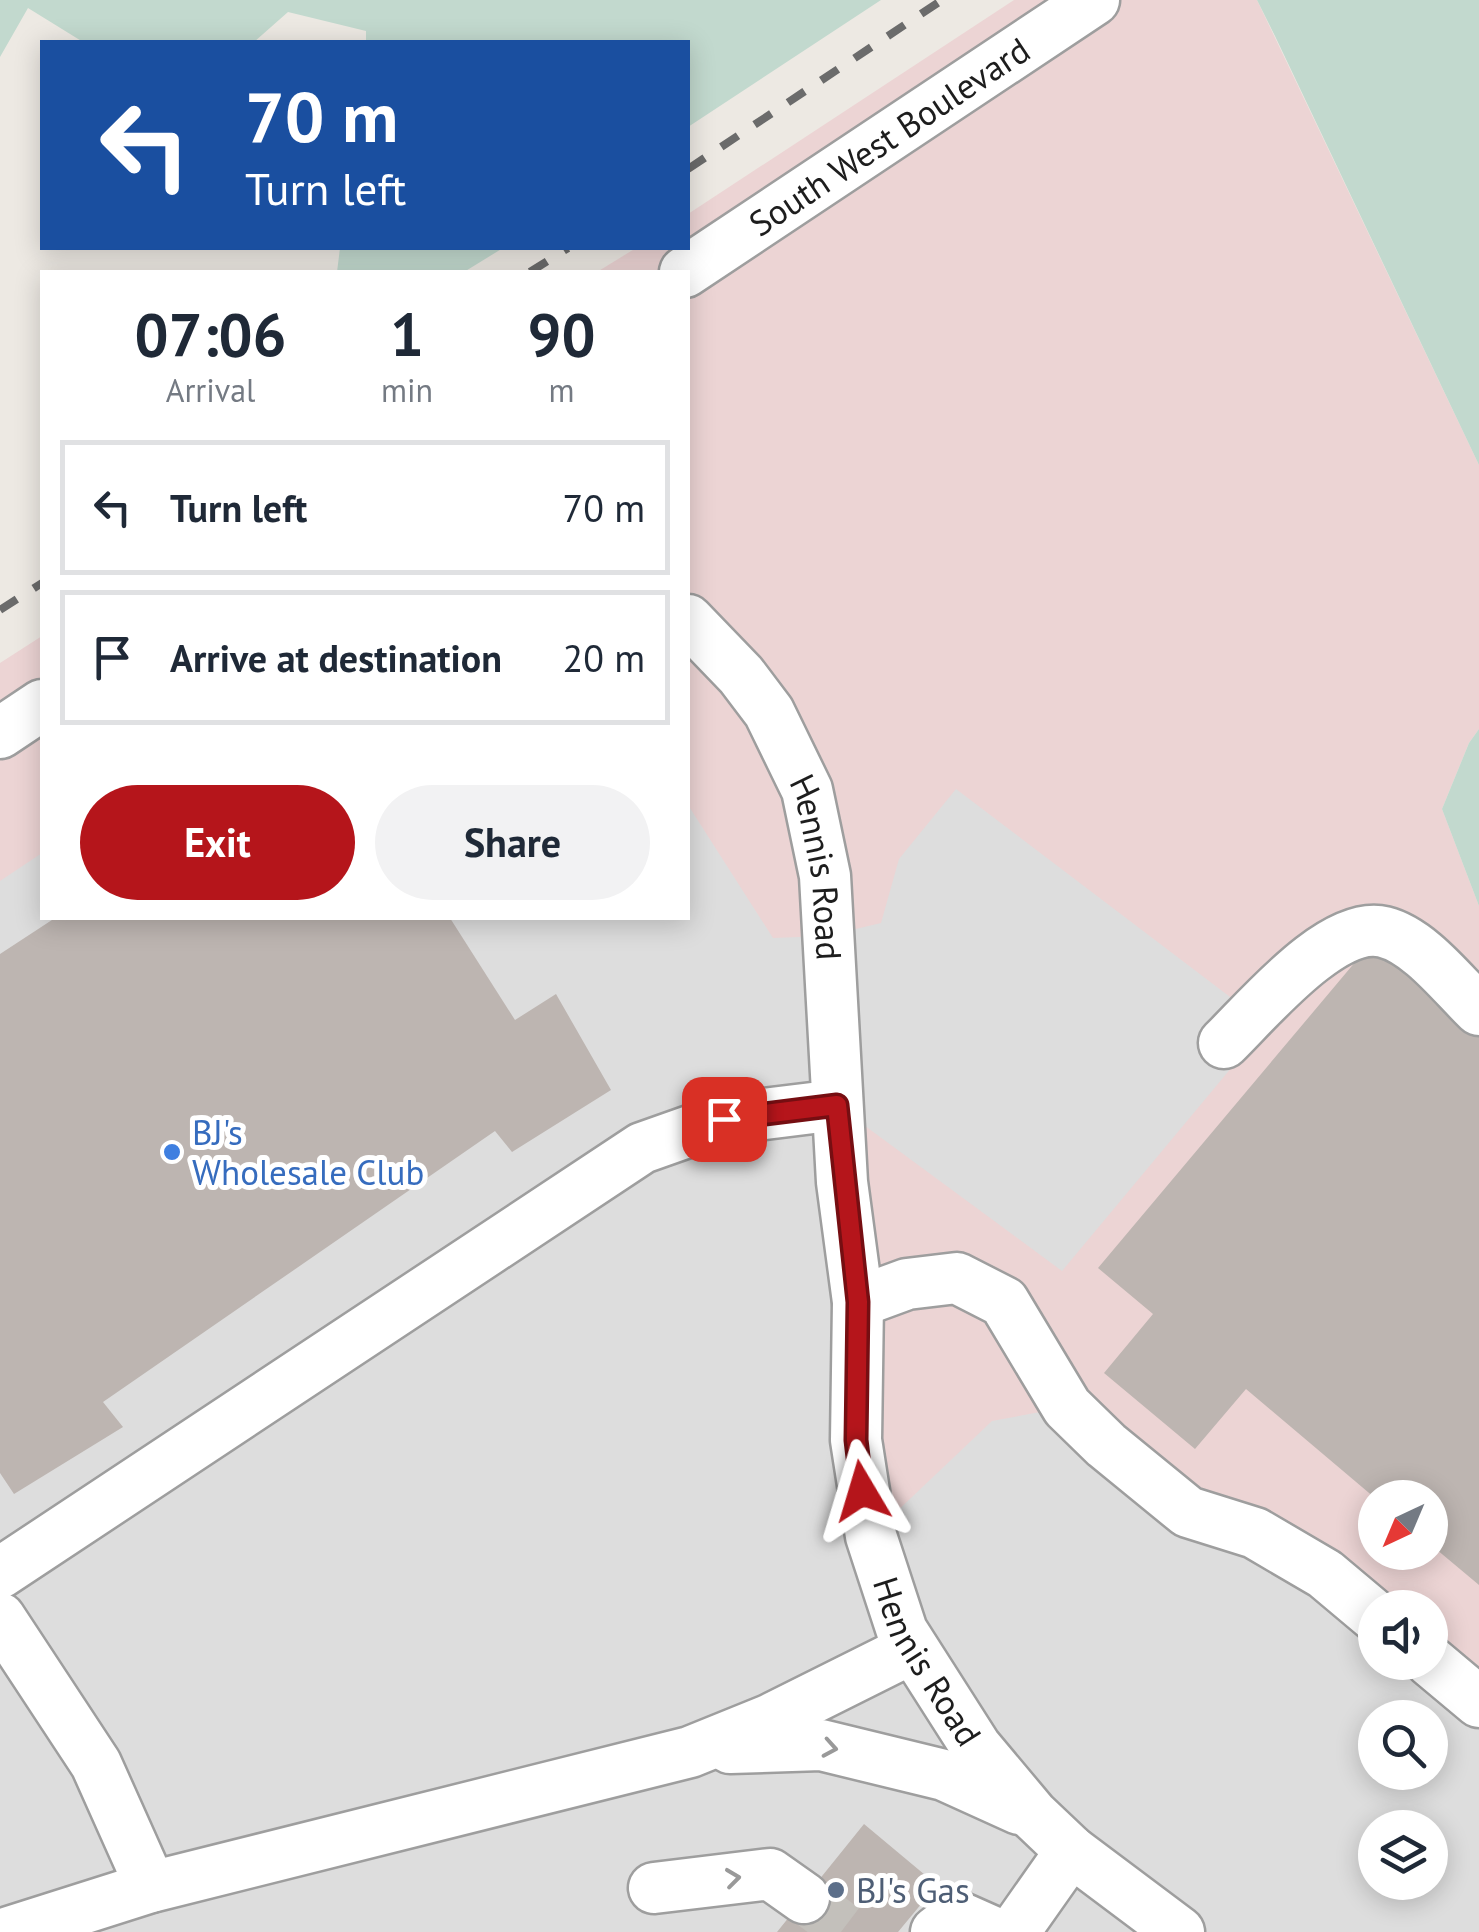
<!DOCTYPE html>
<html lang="en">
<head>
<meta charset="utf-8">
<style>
  :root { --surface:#fff; --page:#f2f2f3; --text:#1f2937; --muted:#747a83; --line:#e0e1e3; --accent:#b5151b }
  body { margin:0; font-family:"PT Sans",sans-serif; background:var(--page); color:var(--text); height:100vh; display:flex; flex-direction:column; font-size:38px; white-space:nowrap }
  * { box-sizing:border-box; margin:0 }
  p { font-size:32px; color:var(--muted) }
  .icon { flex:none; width:55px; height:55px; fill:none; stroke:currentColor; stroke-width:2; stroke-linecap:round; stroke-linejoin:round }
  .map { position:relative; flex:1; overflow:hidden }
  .drawer { position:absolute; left:40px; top:270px; width:650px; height:650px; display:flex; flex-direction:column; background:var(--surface); border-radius:0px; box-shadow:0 5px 25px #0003 }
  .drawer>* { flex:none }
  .top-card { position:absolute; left:40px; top:40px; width:650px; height:210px; border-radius:0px; box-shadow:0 5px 25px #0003; background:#1a4fa0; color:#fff; overflow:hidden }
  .needle { width:65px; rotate:224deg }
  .fabs { position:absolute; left:1358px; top:1480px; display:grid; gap:20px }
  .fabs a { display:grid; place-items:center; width:90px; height:90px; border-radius:50%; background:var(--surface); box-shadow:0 5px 25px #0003; font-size:50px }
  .pin { position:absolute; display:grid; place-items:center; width:85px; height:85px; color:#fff; margin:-42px; border-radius:20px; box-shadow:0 5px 15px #0006 }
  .me { position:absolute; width:110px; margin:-55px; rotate:353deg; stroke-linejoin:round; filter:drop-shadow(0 0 8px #0008) }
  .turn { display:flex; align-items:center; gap:35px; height:210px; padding:0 40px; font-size:45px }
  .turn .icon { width:130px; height:130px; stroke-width:2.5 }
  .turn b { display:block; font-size:70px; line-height:85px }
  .eta { display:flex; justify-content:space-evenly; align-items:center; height:170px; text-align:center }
  .eta b { font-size:60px; font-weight:700; line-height:70px }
  .cta { display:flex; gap:20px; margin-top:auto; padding:20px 40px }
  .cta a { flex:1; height:115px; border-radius:60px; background:var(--accent); color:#fff; font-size:40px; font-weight:700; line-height:115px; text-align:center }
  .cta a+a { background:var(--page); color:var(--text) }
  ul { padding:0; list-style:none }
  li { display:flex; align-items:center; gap:30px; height:135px; margin:0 20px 15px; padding:0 20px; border:5px solid var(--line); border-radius:0px }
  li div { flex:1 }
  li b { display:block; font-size:38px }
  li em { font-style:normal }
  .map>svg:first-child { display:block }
</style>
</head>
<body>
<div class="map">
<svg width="1479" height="1932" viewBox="0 0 1479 1932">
  <rect width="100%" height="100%" fill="#ede9e3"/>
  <path fill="#ecd4d4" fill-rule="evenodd" d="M1014,0H1257L1479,465V729L1469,743L1442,809L1479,906V1932H0V663L42,636V918H688V272H597L636,248H688V214ZM1375,1498H1430V1552H1375ZM1375,1608H1430V1662H1375ZM1375,1718H1430V1772H1375ZM1375,1828H1430V1882H1375Z"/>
  <path fill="#c2d9ce" d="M0,0H881L688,127V42H366V31L288,12L254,42H83L28,8L0,57Z
    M1257,0H1479V465L1275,36Z
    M340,248H503L464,272H337Z
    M1479,729V906L1442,809L1469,743Z"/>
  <path fill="#ddd" fill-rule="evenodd" d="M956,789L1267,1025L1062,1271L838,1106L872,1535L992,1421L1067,1407L1375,1616V1662H1430L1479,1702V1932H0V881L42,853V918H688V805L773,938L826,936L881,923L899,859ZM1375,1718H1430V1772H1375ZM1375,1828H1430V1882H1375Z"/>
  <path fill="#bdb5b1" d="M55,918H450L515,1020L556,994L611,1090L512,1152L495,1131L103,1402L123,1427L14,1494L0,1473V954Z
    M1372,942L1479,1032V1585L1430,1544V1498H1375L1246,1389L1195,1449L1104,1373L1153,1314L1098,1268Z
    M864,1824L937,1885L898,1932H777Z"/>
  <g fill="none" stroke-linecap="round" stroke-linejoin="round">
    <path stroke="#c3c0bb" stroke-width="50" stroke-dasharray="50 25" stroke-linecap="butt" d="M804,1898L849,1932"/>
    <g stroke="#9e9e9e" stroke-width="55">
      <g id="minor">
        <path id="s1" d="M685,272L1094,0"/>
        <path id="s2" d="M688,620L741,675L769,712L807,790L825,876L842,1182L858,1302L856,1440L871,1536L902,1631L976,1747L1033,1815L1071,1851L1179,1932"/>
        <path d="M0,733L42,705"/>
        <path d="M1224,1043C1258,1010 1333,919 1384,932C1420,941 1453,985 1479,1010"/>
        <path d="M858,1302L907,1284L957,1278L1004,1302L1067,1407L1106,1445L1188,1512L1255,1533L1325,1574L1375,1616"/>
        <path d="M0,1573L642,1148L724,1119L837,1105"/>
        <path d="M0,1618L96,1764L151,1887"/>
        <path d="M1430,1661L1479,1702"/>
        <path d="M730,1748L821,1745L944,1775L1019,1809"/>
        <path d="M654,1888L770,1874L804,1898"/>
        <path d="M9,1932L151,1887L690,1752L769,1720L911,1649"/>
        <path d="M936,1932L957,1916L993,1932"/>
        <path d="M1014,1932L1071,1851"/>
      </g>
    </g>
    <use href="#minor" stroke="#fff" stroke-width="50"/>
    <path stroke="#6b6b6b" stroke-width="8" stroke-dasharray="20 20" stroke-linecap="butt" d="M688,169L942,0
      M530,272L568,248
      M0,610L42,583"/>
  </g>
  <defs><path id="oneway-chevron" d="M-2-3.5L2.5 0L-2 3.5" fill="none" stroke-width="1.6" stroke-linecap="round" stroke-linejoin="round" transform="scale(2.5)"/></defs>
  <g stroke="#999">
    <use href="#oneway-chevron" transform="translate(830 1748) rotate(10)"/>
    <use href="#oneway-chevron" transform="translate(733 1878) rotate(-7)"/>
  </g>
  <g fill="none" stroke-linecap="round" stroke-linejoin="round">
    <g stroke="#760e12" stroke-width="25">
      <path id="route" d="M724,1119L837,1105L858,1302L856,1440L862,1491"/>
    </g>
    <use href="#route" stroke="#b5151b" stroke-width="18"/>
  </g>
  <circle fill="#3f7fe0" stroke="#fff" stroke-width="4" cx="172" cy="1152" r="10"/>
  <circle fill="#5c6f8a" stroke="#fff" stroke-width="4" cx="836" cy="1890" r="10"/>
  <g text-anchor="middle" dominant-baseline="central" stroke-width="10" stroke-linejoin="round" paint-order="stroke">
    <g font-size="35" fill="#1d1d1d" stroke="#fff">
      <text stroke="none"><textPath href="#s1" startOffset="245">South West Boulevard</textPath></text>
      <text stroke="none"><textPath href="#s2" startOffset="288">Hennis Road</textPath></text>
      <text stroke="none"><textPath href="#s2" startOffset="1098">Hennis Road</textPath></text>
    </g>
    <g font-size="35" fill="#366cbe" stroke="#fff" text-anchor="start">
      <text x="192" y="1132">BJ's<tspan x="192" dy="40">Wholesale Club</tspan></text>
    </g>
    <g font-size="35" fill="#4e5e75" stroke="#fff" text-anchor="start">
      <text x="856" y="1890">BJ's Gas</text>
    </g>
  </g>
</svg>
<div class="fabs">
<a><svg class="needle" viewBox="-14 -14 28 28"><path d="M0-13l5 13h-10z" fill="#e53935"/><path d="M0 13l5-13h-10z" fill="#747a83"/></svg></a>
<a><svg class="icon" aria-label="sound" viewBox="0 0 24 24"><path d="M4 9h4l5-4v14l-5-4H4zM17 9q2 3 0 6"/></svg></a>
<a><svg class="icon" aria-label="search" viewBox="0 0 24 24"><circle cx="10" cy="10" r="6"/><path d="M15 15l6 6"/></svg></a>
<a><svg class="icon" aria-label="layers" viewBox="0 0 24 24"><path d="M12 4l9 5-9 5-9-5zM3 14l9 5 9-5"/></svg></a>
</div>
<div class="pin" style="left:724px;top:1119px;background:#d93025"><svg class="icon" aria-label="arrive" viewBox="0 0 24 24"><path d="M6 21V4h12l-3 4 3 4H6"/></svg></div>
<svg class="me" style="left:862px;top:1491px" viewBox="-20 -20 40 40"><path d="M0-17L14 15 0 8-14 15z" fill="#b5151b" stroke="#fff" stroke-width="4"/></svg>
<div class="top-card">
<div class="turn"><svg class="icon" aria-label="left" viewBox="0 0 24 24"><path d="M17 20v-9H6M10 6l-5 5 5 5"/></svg><div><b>70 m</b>Turn left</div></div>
</div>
<section class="drawer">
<div class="eta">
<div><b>07:06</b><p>Arrival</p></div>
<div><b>1</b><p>min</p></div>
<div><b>90</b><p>m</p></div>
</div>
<ul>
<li><svg class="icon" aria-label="left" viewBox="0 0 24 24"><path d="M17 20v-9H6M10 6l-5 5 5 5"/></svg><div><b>Turn left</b></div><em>70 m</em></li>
<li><svg class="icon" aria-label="arrive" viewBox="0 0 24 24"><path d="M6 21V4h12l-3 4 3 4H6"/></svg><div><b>Arrive at destination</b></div><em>20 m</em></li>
</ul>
<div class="cta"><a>Exit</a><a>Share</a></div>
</section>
</div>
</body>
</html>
